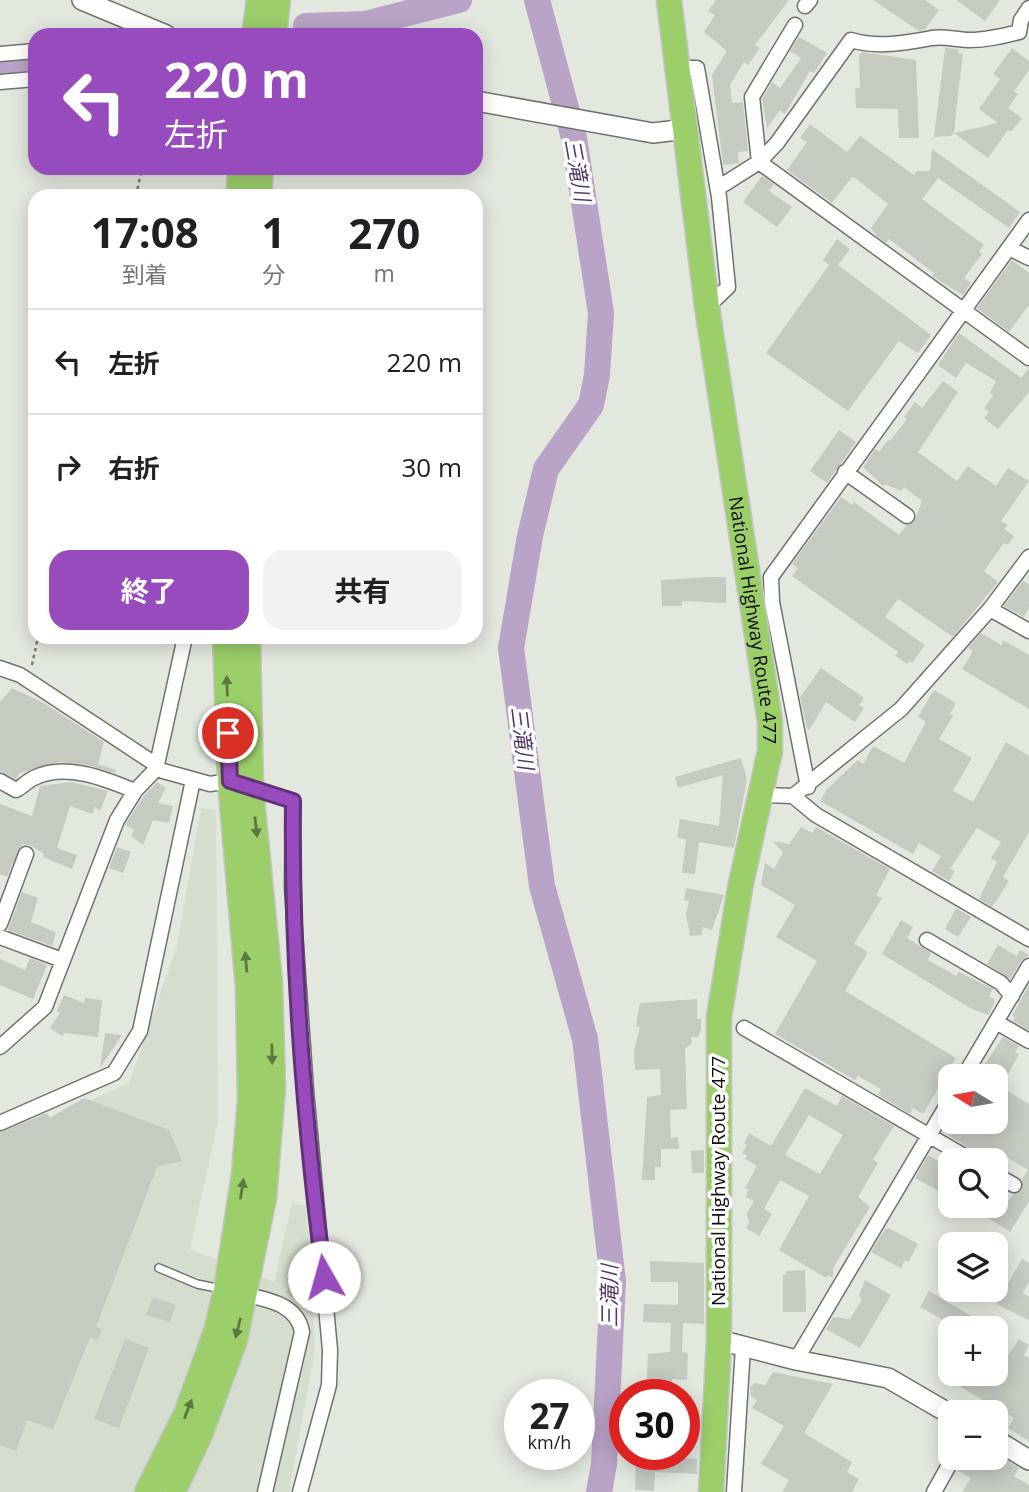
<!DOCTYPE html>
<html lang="ja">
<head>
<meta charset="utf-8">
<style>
  :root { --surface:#fff; --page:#f2f2f2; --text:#202124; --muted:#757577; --line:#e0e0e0; --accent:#984bbc }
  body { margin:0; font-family:"Open Sans","Noto Sans JP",sans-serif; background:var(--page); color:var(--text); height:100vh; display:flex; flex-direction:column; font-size:26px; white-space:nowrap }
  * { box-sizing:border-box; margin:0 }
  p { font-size:23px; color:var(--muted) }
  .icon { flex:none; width:38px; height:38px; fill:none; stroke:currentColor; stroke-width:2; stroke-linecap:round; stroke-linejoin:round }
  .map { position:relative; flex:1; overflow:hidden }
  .sheet { position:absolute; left:28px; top:189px; width:455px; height:455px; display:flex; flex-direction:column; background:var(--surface); border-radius:21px; box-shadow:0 4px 18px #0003 }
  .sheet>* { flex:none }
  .banner { position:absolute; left:28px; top:28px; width:455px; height:147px; border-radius:21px; box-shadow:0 4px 18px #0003; background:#984bbc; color:#fff; overflow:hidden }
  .needle { width:46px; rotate:281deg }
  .fabs { position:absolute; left:938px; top:1064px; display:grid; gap:14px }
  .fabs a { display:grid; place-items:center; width:70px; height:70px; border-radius:14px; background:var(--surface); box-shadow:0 4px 18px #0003; font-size:35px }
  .speed { position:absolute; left:504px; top:1379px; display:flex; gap:14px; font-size:35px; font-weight:700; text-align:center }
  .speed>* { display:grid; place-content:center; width:91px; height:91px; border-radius:50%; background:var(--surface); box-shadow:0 4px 18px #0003; line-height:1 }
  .speed small { font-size:18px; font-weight:400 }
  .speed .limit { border:10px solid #d22; background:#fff; color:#111 }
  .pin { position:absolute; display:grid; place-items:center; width:60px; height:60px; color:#fff; margin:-30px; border:4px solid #fff; border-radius:50%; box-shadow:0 2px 7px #0007 }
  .me { position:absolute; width:77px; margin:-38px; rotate:353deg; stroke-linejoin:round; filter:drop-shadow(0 0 5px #0008) }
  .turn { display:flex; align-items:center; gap:24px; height:147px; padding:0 21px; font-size:32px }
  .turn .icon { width:91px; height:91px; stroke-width:2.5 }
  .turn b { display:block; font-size:49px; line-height:60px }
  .eta { display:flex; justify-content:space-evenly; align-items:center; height:119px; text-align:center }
  .eta b { font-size:42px; font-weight:700; line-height:49px }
  .button { display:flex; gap:14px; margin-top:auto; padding:14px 21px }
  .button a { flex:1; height:80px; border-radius:21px; background:var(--accent); color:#fff; font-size:28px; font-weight:700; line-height:80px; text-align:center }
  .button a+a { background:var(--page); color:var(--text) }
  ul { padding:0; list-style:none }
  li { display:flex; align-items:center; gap:21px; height:105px; padding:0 21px; border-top:2px solid var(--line) }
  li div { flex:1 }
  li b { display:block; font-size:26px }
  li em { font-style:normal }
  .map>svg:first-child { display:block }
</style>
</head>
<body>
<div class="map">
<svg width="1029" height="1492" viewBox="0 0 1029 1492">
  <rect width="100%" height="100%" fill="#e3e8df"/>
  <path fill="#d4ddce" d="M201,808L216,810L218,1121L190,1249L274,1282L292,1203L306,1206L315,1349L289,1492H0V1142L129,1083L177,946Z"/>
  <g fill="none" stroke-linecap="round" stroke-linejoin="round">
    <path stroke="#b9a3c6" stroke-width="26" d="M537,0L574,138L601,313L597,375L591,405L546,469L530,536L511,648L542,886L585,1039L613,1282L604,1464L599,1492
      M306,26L365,24L459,0
      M0,69L35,67"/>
  </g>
  <path fill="#c6cbc2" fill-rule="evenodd" d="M716,0H789L755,45L760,48L748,65L744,62L730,85L732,103L743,102L748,151L738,152L739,163L723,165L714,92L712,75L727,51L704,32L715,15L708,11Z
    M873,0H925L939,10L925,29L919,31Z
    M956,0H1000L985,21Z
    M799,37L827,53L814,73L810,71L785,114L780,110L767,128L762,99L772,82L780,88L801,58L790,51Z
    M945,48L959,49L958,53L963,54L959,85L954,132L951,136L934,137Z
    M1012,48L1029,61V70L1014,91L1018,94L1008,108L1022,118L1011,132L1008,130L988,158L954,133L998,123L979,109L1000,79L993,74Z
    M862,52L916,60L919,138H899L898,109L856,108L855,88H860L859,55Z
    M810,124L847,152L860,136L914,175L917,171H930L932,149L1020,212L1009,228L938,178L922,199L984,245L979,252L982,254L964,278L971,283L963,295L932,276L934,273L889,239L886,243L877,236L871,228L888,204L855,178L852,177L832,203L787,170L807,142L800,138Z
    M762,176L774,184L769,191L792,207L777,227L743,202Z
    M837,239L850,249L838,265L931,335L918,353L899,341L848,411L766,353L829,265L823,260Z
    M1012,260L1029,273V305L1009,332L977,308Z
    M959,333L1021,378L1029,368V392L998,429L984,418L989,412L984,409L993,395L990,393L996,381L966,363L956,378L938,365Z
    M943,381L958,392L918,452L957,481L968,466L996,486L1008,468L1029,481L1001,521L1008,525L1004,529L1014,536L1008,545L1004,543L984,571L998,582L953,637L898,599L885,617L925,645L912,663L910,661L907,664L896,656L898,652L792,576L798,568L792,564L841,497L852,505L854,502L899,535L906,526L914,522L922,501L904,487L901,491L885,484L883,486L863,467L875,449L879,452L888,440L890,441L907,419L904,417L915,402L922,408Z
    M839,430L856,442L827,483L810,471Z
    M708,577H726V603L682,601V606H662L661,580Z
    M1023,581L1029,584V607L1024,617L1004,606Z
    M981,633L1001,645L1003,640L1029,655V709L962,669L973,651L968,648Z
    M821,668L864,698L859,705L864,708L855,722L826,702L809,730L807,728L800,697Z
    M12,688L44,703L104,742L98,764L116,770L115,773L87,765L59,762L20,773L16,779L0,771V702Z
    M934,690L956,703L950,714L953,716L939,739L972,758L953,791L973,802L1006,742L1029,756V832L1003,877L1009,881L992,907L979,899L997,862L991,858L1001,842L977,828L950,869L955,871L949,881L932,871L941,856L919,843L913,854L820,801L827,789L858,760L863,764L873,746L904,763L926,722L918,717Z
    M741,758L747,779L734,848L699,842L695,874L682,873L686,839L677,838L680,819L719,826L723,775L678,788L675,777Z
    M71,782L108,791L100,811L95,807L92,814L70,806L57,848L77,855L72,869L43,857L44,854L30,845L22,844L7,877L0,874V804L32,816L40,786Z
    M157,782L166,788L158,803L173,806L169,823L153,820L143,845L131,836L134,830L125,825L143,797Z
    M801,827L812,833L816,827L890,869L876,895L882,898L854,944L868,952L845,991L956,1058L923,1114L913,1108L910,1114L878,1095L881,1089L858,1076L855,1080L775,1034L817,961L776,937L795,905L761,885L765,863L774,869L783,853L773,841L789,844Z
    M117,847L131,852L123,873L109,868Z
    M686,888L724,895L712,930L702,927V935L690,936L686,914L689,901L684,900Z
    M22,892L38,898L31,922L56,932L52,946L8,930Z
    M956,908L971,917L958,937L945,929Z
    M901,920L913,927L907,938L931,953L928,960L956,976L959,972L993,989L989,996L994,999V1004L988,1015L970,1008L882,954Z
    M998,945L1017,956L1020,950L1029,955L1021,961L1010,979L987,964Z
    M30,958L47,965L33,999L0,985V959L25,970Z
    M1029,985V1029L1028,1030L1013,1021L1015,1017L1012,1016Z
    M64,995L84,1003L85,998L102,1000L98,1037L65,1033L62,1036L50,1028L60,1013L57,1011Z
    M697,999V1019H701V1029L698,1037H691L692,1043L685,1049L687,1109L670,1110L671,1138L678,1137L679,1149H661V1167H655V1180H642L647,1097L661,1095L660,1069L635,1070L634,1050L640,1027L636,1026L640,1003Z
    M105,1033L122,1035L100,1068Z
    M1003,1037L1019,1046L1015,1052L1019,1054L1001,1087L1029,1104V1201L1010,1232L969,1206H996V1196L1007,1203L1013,1194L1022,1190V1179L1028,1170L998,1152L993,1160H988L948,1135L950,1131L944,1128L948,1122H996V1071L985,1064Z
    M805,1088L837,1106L842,1096L894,1126L873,1160L878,1163L858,1197L870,1207L833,1268V1278L828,1275L826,1278L779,1250L809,1196L780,1180L764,1209L772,1214L759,1236L746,1228L750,1222L746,1215L754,1201L746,1197L748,1189L745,1188L757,1166L745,1159L747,1156L742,1153L747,1145L744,1143L749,1133L771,1146ZM809,1115L843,1135L820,1174L785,1155Z
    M84,1098L169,1130L182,1161L157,1167L96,1327L102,1329L98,1340L90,1337L53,1429L27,1420L16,1451L0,1445V1132L47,1113L50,1118Z
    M704,1150V1173H692L691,1151Z
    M928,1155L950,1168V1197L915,1178Z
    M889,1228L918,1244L908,1262L905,1260L901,1268L871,1252L885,1229Z
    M308,1254L313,1289L305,1304L286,1293Z
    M1022,1259L1029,1263V1282L1023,1293L1029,1297V1320L996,1304Z
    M650,1261L704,1263V1324L683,1323L682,1352L688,1353L687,1380L672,1379V1386H665L663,1395H646L648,1354L670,1352L671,1323L643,1322L644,1304L678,1305V1282H651Z
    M805,1270L806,1312H783V1275H786V1271Z
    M865,1280L891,1295L860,1348L826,1329L833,1317L850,1319L862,1300L859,1295Z
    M929,1291L973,1317L967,1328H957L920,1307Z
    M153,1297L176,1305L170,1322L146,1315Z
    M125,1339L149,1348L119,1428L94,1419Z
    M1019,1339L1029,1345L1024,1355L1029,1358V1441L1008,1428L1014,1418L952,1382L956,1374H996Z
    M773,1372L833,1384L804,1433L852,1462L847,1472L859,1479L852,1492H782L789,1480L761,1464L784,1426L752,1408L757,1400L751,1396L750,1387L755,1383L765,1385Z
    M636,1454H686V1458L697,1459V1474L655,1472L654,1491L635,1490Z
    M996,1454L1019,1468L1014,1476L1029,1485V1492H962L971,1478L957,1470L963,1458H996Z"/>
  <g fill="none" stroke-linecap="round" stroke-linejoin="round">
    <g stroke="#6e736b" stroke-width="10">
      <path id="lane" d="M159,1268L197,1284L222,1289"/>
    </g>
    <g stroke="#6e736b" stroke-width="17">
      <path id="street" d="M805,6L810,0
        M795,25L752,97L759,162L1029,358
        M0,54L35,51
        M680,68H697L719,197L728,287L707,307
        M0,82L35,79
        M718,188L759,162L777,143L851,40C877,48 906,43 932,38C944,36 958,40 970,40C987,40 1003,36 1019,32L1021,20L1029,8
        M1009,248L1029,258
        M845,472L907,516
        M990,609L1029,631
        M0,668L20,675L155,764
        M156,769L210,784L230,781L293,801L292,888L306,1090L330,1350L329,1385L300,1492
        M156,769L185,637
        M0,781L16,790C22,787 27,781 34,778C65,762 106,779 135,791
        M808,787L772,602L771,577L1029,220
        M762,795L793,796L901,709L990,609L1029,557
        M793,796L816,815L1029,939
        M0,924L26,854
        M0,937L62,960
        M927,940L1001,983L1012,996
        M996,1022L1029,1041
        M744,1028L971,1160
        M0,1047L45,1007L117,820L135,791L156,769
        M964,1076L1029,966
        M0,1123L114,1073L140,1031L193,780
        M996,1175L1014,1185
        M238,1293C263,1299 297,1302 302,1332L265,1492
        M796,1360L950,1100
        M734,1492L743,1347
        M934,1492L953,1458"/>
    </g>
    <g stroke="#6e736b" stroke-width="22">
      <path id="secondary" d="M82,0L166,35
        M476,101L653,133L686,129
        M719,1340L796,1360L888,1378L950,1414
        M996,1440L1029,1460"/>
    </g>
    <g stroke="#c5c5c5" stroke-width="27">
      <g id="highway">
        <path id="s1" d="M669,0L707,307L770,722V751L740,888L719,1017V1340L711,1492"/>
        <path d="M254,35L259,0"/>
        <path d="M274,35L278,0"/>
        <path d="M238,196L241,168"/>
        <path d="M259,196L261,168"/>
        <path d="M147,1492L186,1414L216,1331L226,1290L244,1174L250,1099L248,988L230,781L225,637"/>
        <path d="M173,1492L200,1435L235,1340L264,1198L273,1089L270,983L251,789L248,637"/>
      </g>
    </g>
    <path stroke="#777a74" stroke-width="2.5" stroke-dasharray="3.5 3.5" stroke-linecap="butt" d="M136,196L142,168
      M32,665L38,637"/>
    <use href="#lane" stroke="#fff" stroke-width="7"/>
    <use href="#street" stroke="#fff" stroke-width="14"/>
    <use href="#secondary" stroke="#fff" stroke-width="19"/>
    <use href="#highway" stroke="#9cce6a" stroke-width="24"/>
  </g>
  <defs><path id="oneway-solid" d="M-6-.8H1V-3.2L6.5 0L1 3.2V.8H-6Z" transform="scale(1.75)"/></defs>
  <g fill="#5c7840">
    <use href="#oneway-solid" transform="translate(227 686) rotate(-92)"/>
    <use href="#oneway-solid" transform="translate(256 827) rotate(84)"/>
    <use href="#oneway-solid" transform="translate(246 962) rotate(-95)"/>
    <use href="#oneway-solid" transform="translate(272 1054) rotate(89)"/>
    <use href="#oneway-solid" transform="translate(242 1189) rotate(-81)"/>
    <use href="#oneway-solid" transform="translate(238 1328) rotate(104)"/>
    <use href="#oneway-solid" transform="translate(188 1409) rotate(-69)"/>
  </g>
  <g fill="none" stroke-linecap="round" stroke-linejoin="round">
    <g stroke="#63317a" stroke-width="18">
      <path id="route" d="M228,733L230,781L293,801C291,959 304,1120 324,1277"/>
    </g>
    <use href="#route" stroke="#984bbc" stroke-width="12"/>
  </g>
  <g text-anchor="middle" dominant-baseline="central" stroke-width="7" stroke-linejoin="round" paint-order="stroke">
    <g font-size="19" fill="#0d0e0c" stroke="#fff">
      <text stroke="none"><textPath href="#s1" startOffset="626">National Highway Route 477</textPath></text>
      <text transform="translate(718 1181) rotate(-90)">National Highway Route 477</text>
    </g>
    <g font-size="21" font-style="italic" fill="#563766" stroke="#fff">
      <text transform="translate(578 170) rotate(80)">三滝川</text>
      <text transform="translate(523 738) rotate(83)">三滝川</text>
      <text transform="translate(609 1296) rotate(-90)">三滝川</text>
    </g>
  </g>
</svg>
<div class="fabs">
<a><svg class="needle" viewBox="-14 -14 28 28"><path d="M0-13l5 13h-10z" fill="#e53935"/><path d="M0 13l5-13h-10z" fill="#757577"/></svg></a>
<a><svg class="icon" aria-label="search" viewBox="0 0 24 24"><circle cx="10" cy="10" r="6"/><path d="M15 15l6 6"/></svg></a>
<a><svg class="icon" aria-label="layers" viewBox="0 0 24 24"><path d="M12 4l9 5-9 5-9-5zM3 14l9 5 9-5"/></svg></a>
<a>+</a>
<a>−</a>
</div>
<div class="speed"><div>27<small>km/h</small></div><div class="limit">30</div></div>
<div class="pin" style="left:228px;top:733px;background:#d93025"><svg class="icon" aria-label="arrive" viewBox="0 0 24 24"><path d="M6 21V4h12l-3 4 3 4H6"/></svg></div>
<svg class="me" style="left:324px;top:1277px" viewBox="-20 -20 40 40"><circle r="19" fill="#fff"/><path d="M0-13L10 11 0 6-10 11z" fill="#984bbc"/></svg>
<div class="banner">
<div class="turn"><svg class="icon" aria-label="left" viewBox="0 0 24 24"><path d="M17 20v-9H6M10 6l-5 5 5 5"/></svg><div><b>220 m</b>左折</div></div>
</div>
<section class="sheet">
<div class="eta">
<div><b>17:08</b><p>到着</p></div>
<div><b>1</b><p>分</p></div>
<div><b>270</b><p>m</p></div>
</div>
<ul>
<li><svg class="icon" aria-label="left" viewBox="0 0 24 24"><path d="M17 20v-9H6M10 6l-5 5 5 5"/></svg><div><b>左折</b></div><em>220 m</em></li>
<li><svg class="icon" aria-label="right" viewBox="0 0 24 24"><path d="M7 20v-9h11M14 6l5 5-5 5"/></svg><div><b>右折</b></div><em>30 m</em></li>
</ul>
<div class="button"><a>終了</a><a>共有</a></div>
</section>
</div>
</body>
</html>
